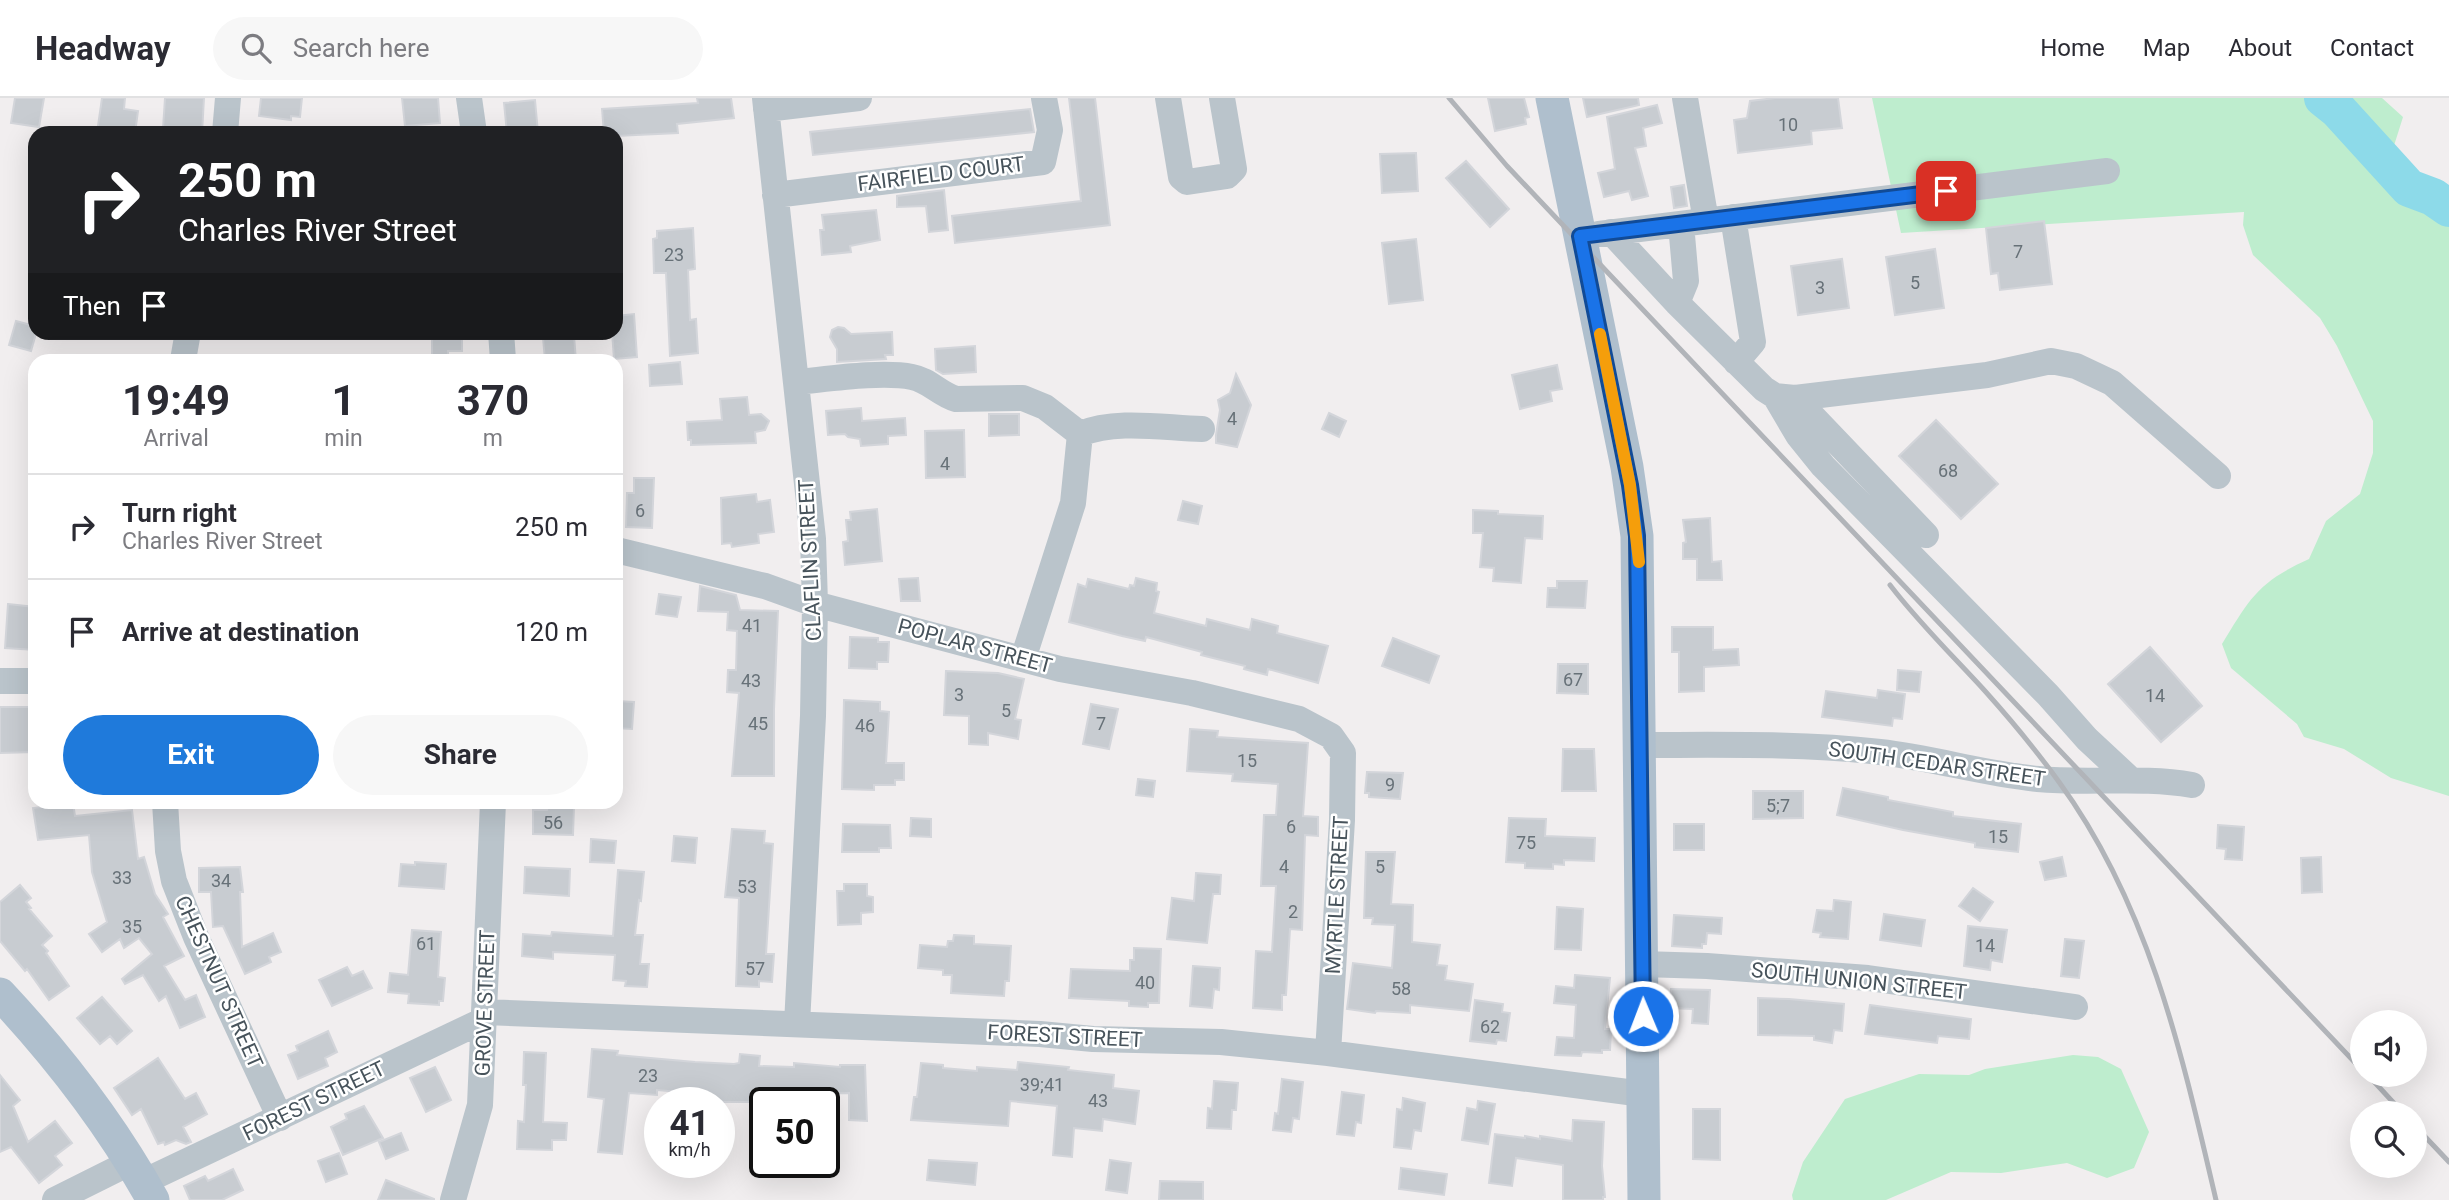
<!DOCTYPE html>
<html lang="en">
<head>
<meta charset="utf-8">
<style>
  :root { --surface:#fff; --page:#f7f7f7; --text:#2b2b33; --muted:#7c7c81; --line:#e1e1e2; --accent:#1f7adb }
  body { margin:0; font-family:Roboto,sans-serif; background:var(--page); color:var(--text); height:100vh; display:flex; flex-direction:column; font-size:26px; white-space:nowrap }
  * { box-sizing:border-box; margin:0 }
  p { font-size:23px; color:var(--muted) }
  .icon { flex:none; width:38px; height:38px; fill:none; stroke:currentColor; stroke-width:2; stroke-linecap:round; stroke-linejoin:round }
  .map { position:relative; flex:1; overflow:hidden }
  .details { position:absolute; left:28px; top:256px; width:595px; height:455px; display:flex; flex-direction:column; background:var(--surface); border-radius:21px; box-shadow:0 7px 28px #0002 }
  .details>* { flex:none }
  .banner { position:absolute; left:28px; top:28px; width:595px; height:214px; border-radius:21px; box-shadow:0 7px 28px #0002; background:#202124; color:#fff; overflow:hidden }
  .tools { position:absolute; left:2350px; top:912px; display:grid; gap:14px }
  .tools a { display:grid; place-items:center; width:77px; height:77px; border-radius:50%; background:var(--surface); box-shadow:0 7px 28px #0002; font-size:35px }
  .speed { position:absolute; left:644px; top:989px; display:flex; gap:14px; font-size:35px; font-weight:700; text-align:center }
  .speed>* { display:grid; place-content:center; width:91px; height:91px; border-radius:50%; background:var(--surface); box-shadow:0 7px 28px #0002; line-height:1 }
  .speed small { font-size:18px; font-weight:400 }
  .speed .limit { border:4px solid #111; border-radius:10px; background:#fff; color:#111 }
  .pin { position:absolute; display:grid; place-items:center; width:60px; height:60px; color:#fff; margin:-30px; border-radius:14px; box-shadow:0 4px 10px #0006 }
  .me { position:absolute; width:77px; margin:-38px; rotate:359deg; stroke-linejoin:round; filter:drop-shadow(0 0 5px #0008) }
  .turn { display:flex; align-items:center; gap:24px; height:147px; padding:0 35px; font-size:32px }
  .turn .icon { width:91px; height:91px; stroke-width:2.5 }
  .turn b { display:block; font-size:49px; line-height:60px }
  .then { display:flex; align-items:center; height:66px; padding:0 35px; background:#0003; gap:14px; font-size:26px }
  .eta { display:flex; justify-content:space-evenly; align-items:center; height:119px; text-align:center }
  .eta b { font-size:42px; font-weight:700; line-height:49px }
  .action { display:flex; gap:14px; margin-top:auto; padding:14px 35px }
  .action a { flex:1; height:80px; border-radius:42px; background:var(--accent); color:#fff; font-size:28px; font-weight:700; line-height:80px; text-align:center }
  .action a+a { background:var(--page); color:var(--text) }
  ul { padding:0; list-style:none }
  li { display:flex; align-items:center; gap:21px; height:105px; padding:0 35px; border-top:2px solid var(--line) }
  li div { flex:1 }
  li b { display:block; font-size:26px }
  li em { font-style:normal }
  header { display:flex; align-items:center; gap:42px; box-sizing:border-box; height:98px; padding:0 35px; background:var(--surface); border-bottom:2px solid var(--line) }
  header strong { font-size:33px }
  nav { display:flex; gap:38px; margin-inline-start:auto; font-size:24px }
  .search { width:490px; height:63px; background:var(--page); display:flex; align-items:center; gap:18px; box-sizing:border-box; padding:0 24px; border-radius:38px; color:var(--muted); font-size:26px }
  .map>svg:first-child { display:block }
</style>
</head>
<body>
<header>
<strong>Headway</strong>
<div class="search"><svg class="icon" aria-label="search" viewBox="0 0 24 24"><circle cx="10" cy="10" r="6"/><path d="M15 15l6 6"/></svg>Search here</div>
<nav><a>Home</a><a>Map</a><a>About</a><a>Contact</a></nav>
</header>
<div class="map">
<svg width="2449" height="1102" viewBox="0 0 2449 1102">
  <rect width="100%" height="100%" fill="#f1eeef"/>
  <path fill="#beedce" d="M1872,0H2382L2403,19L2392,54L2399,63L2449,92V698L2391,680L2344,651L2304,639L2297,626L2231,570L2222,546C2250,500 2258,484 2309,461L2326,423L2360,396L2373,355V323L2337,248L2320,220L2253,157L2243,127L2244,114L1901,135Z
    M2073,957L2098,959L2121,971L2149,1034L2134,1070L2107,1080L2067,1065L2001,1075L1951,1074L1886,1102H1793L1792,1097L1803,1064L1845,1001L1919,976L1969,977L1985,971Z"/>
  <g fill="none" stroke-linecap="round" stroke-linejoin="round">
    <path stroke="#8ddae9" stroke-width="38" d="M2323,0L2338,12L2409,90L2433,99L2449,110"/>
  </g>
  <path fill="#c8ccd1" stroke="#d3d5da" stroke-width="2" d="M15,0H44L39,29L11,25Z
    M102,0H125L124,11L138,13L135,35H97Z
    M165,0H204L202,35H176V33L163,31Z
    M261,0H302L300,19L291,18V22L259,18Z
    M402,0H438L440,25L405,28Z
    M697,0H731L734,20L677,26L678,35L616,38V35H604L602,11L698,5Z
    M1069,0H1095L1110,127L955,145L952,118L1081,103Z
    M1488,0H1524L1529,19L1525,20L1526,26L1495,33Z
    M1583,0H1638L1639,7L1587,19Z
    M1775,0H1838L1842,30L1811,33L1812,46L1738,55L1734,22L1747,20L1750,3Z
    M535,2L538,35H507L504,5Z
    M1657,7L1662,25L1643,30L1646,48L1635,50L1648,98L1632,102L1629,93L1604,99L1598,75L1615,71L1607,19Z
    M1030,11L1034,34L813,57L810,34Z
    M1416,55L1418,93L1382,95L1380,56Z
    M1466,63L1509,111L1490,129L1446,80Z
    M1684,87L1687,108L1674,110L1671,89Z
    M944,92L948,132L929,134L926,108L897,109V98Z
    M876,112L880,142L850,148L851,154L822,157L820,132H824L822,117Z
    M2044,123L2052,186L2000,192L1998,175L1991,176L1986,130Z
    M693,130L695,171L688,172L690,222L696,221L698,255L670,258L666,175H654L653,141L657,140V133Z
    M1416,141L1423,202L1389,206L1382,145Z
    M1935,151L1944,210L1895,217L1886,159Z
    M1842,161L1849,210L1798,217L1791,168Z
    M634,216L637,259L614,261L612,234H616V218Z
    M16,223L35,228V239L31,253L9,247Z
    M838,229L844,230L851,236L892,234L893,257H885L886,261L837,264V251L830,239L832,232Z
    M432,234H462V253H448V262H432Z
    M574,238L576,262H545L543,240Z
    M975,248L976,274L943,276L936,272L935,251Z
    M680,264L682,286L650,288L649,267Z
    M1557,267L1562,291L1550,293L1552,303L1520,311L1512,277Z
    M1236,276L1251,307L1237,349L1216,345V337L1220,312L1218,302L1230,295Z
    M747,299L749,317L761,316L769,323L765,332L755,334L756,345L691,347V342H688L687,324L722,322L720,301Z
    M861,310L862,323L905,320L906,337L888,338V346L861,348L860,341L848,339L845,336L828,337L826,313Z
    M1329,315L1346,323L1339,339L1322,331Z
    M989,316H1019V337L989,338Z
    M1936,322L1998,386L1961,421L1899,358Z
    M964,332L965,379L926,380L925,333Z
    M634,380H654L652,430L626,429L627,395H634Z
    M756,396L757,404L770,402L774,434L758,436L759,445L732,449L731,445L722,446L721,400Z
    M1183,403L1202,408L1198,426L1178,422Z
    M877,411L882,463L845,467L843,444L848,443L846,422H851L850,414Z
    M1473,412L1498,413V416L1543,418L1542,441L1525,440L1521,485L1493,483L1494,470L1480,469L1483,435H1473Z
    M1710,420L1712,464L1721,463L1722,482H1697V461H1683V445L1686,444L1683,422Z
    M918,480L920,503H901L899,481Z
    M1136,480L1157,485L1156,493L1159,494L1154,515L1206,528L1207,521L1250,532L1252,521L1278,528L1277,535L1328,548L1318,585L1268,571L1267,577L1244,571L1245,568L1201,557L1202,554L1146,539L1145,543L1122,538L1069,524L1078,486L1086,489L1088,481L1129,491L1130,487L1134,488Z
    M1557,483H1587L1585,510L1547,509L1548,490H1557Z
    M700,488L736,497L740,512L778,513L774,611V678H732L739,595L727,594L728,572H736L737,533L727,532L728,514L698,513Z
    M659,496L681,499L677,519L656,516Z
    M8,506L35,509V552L5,550Z
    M1672,529H1713V552L1738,551L1739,567L1704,569V593L1679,594V554H1672Z
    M850,539L878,540V544H889L888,564H877V571L849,570Z
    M1393,540L1439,558L1429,585L1382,568Z
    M2150,549L2202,608L2161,644L2108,586Z
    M1558,566H1588V596L1557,595Z
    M1898,572L1921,574L1919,594L1897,592Z
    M946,573L998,575L1024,581L1015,621L1021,622L1018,641L988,635V647L969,646V618L944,617Z
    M1878,592L1905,596L1902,621L1893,620L1892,628L1822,619L1826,593L1877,600Z
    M844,602L880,604V613L889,614L886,665H904V682H895V687H874V692L842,691Z
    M616,603L634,604L632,631L616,630Z
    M1091,606L1118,611L1109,651L1083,646Z
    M0,609H35V654L0,655Z
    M1190,631L1218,633L1217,639L1308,645L1303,718L1318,719V738L1305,737L1302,832L1290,831L1286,897H1282V912L1253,910L1256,853L1272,854L1276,788H1261L1264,717H1276L1278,686L1232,683L1233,676L1187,673Z
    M1563,651H1594L1596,693H1562Z
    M1367,674L1403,675L1400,701L1369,699V695H1365Z
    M1138,681L1155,683L1153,699L1136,697Z
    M1843,690L1888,699V702L1953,714V718L2021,726L2018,754L1975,749V745L1903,732L1837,717Z
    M1753,693H1803V720L1753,721Z
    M73,705L75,718L132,712L138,761L144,759L155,796L168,816L163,819L184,858L164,868L185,902L196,897L205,919L180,930L166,898L159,903L143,877L125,886L122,881L152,856L139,840L124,850L120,841L102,854L89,836L107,824L92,774L89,737L38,742L33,710Z
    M548,708H574L573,737L533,736V712H547Z
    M911,720L931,721V739L910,738Z
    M1509,720L1546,721L1545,738L1595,740L1594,763L1564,762V767L1553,766V771L1525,770V765L1506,764Z
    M843,726L890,727L891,750H879V754H842Z
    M1674,726H1704V752H1674Z
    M2218,727L2244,729L2242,762L2225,761L2226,751L2217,750Z
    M732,731L765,733L764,745L773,746L766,856H774L772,884L759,883V889L736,888L739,800L725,799Z
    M674,738L697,740L695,765L672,763Z
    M591,741L616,743L614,765L590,764Z
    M1366,754H1395L1391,806L1413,807L1412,844L1440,847L1437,867L1447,868L1445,882L1473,886L1469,913L1410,907V915L1376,913L1375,915L1347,911L1353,865L1392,870L1395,827L1372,826L1373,820H1364Z
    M2062,759L2066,778L2045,782L2040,764Z
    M2321,759L2322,794L2302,795L2301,760Z
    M415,764L446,766L444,791L399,788L401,766L415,767Z
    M240,769L243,794H240L242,849L273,835L281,854L269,859L271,864L245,876L223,828L213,829L211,794H199V770Z
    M525,769L570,771L569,798L524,795Z
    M618,772L644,774L641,803L639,802L635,837H643L640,866H649L647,889L625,888L626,883L613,882L615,857L553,854V861L522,858L523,836L551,838L552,834L613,838Z
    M1196,775L1221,777L1220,796H1213L1207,845L1167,841L1172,800L1194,803Z
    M844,786H867V798L873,799V814L861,815V826L838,827L837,793H844Z
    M20,787L31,800L26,804L31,810L29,811L52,838L42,847L48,853L46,855L69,888L49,902L27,871L25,873L0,843V804Z
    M1973,790L1993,804L1980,823L1959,808Z
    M1834,802L1851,804L1848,841L1820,839L1821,835L1813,834L1817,812L1833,813Z
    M1557,809L1583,811L1581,852L1555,851Z
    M1884,816L1925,822L1921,848L1880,842Z
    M1674,817L1722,820L1721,836L1707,835L1706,846H1702V850L1672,848Z
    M1968,828L2007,832L2002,864L1991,862L1990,872L1964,868Z
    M412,832L441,834L438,879L445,880L443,903H439V907L408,905L409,896L388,894L390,875L408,877Z
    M954,837L974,838V846L1011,848L1009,883H1005L1004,898L951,895L952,877H943V872L918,870L920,847L947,849L948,843H953Z
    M2065,841L2084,843L2079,880L2061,878Z
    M1134,850L1161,851L1159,905H1148V909L1129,908V903L1069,900L1071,871L1130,873V862H1134Z
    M1193,868L1220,870L1219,892L1214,891L1212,910L1190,908Z
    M347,869L352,878L363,873L372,890L332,908L319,882Z
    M1575,877L1610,880L1605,931H1611L1610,952H1602V955L1582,954L1581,958L1555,957L1557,939L1574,940L1576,907L1554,905L1556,888L1574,890Z
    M1671,891L1710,892L1708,926L1692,925L1693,911L1670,910Z
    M102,899L132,933L117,946L110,938L100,946L77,920Z
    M1758,900L1789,901L1844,906L1842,933L1834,932L1832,945L1814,942V938L1758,937Z
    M1475,902L1503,906L1502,914L1510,915L1506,943L1497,942L1496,946L1470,943Z
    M1870,907L1971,921L1969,941L1938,938L1937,945L1865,936Z
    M328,933L337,954L325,960L328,968L298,981L288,957L298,953L296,948Z
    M592,951L618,953L617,957L695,964L734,966L739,965L740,956L760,958L759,968L794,969V965L840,969V967H865L867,1023L849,1022V995L810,996L809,1004L750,1002V1004H692V995L657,992V997L629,995L622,1056L598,1054L604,1001L588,999Z
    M524,954L546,955L543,1024L567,1025L566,1042H552V1052L517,1051L518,1023L524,1024L526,987H523Z
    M158,960L185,1001L196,995L207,1016L183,1029L191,1044L186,1046L176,1042L165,1047L164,1044L158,1046L141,1011L132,1017L114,990Z
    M1018,964L1069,969L1068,972L1114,977L1113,990L1139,993L1135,1026L1103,1021L1102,1033L1074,1030L1072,1059L1053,1057L1057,1008L1010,1003L1008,1028L911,1022L914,999H917L921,965L943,967V970L977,973V969L1017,972Z
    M435,969L451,1002L426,1014L410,980Z
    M0,977L20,1002L13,1008L28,1044L55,1023L72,1045L55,1058L62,1067L39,1085L11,1049L0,1054Z
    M1282,981L1303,984L1299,1021L1293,1020L1291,1034L1273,1032L1275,1015L1278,1016Z
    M1214,983L1238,985L1236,1012H1232L1231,1031L1207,1030L1208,1010L1212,1011Z
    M1342,994L1364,997L1361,1025L1356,1024L1354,1038L1337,1036Z
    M1403,1000L1425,1005L1421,1033L1414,1032L1411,1051L1394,1049L1397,1011L1402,1012Z
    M1478,1003L1495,1006L1488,1046L1462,1042L1467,1010L1477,1012Z
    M364,1008L383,1040L343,1057L331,1029L347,1021L345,1016Z
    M1693,1011H1720V1062L1693,1061Z
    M1573,1022L1604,1024L1602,1068L1605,1099H1603V1102H1563V1067L1516,1060L1512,1088L1489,1085L1495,1036L1525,1040V1038L1540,1041V1038L1572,1043Z
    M401,1035L408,1052L386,1061L379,1044Z
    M339,1055L347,1076L326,1084L318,1063Z
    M929,1062L977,1065L975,1087L927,1082Z
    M1110,1062L1131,1065L1127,1095L1106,1092Z
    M1401,1070L1447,1076L1444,1097L1399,1091Z
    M233,1071L243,1092L222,1102H190L184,1088L205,1078L208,1083Z
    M386,1082L434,1101V1102H378Z
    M1160,1083L1203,1084V1102H1159Z"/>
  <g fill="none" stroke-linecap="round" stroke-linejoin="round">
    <path stroke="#bac4cb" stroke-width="26" d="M469,0L474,35
      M765,0L813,441L815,506L813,618L797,926
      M1168,0L1181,79L1187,84L1227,78L1234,71L1222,0
      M1685,0L1706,123
      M766,11L859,0
      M225,35L228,0
      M775,97L1043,64L1050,32L1044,0
      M1733,119L1753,244L1736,264
      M1611,134L1677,205L1764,291L1775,298L1795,300L1987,277L2051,263L2076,268L2112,285L2218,378
      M1599,136L2107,73
      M1677,205L1686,183L1681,126
      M501,234L503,262
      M183,262L188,234
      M797,284C829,281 881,273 912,279C929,282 939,296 956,301L1023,300L1045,309L1080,336
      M1775,298L1798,337L1823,368L2048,597L2087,641L2130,681
      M1795,300L1926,437
      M616,452L765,488L815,506L1060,571L1192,595L1299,621L1331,638L1343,655L1342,722L1328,955
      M1023,561L1073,405L1080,336C1117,321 1163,330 1202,331
      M0,583H35
      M1640,647C1721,647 1801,645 1880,654C1933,660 1985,676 2038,681C2089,686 2141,678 2192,687
      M165,704L168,753L174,783L196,839L280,1020
      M1642,866L1707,868L1868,880L2075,909
      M485,914L1040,936L1093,941L1221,944L1328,955L1643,996
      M143,1084L484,922
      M55,1102L131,1064
      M453,1102L480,1007L493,704"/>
    <path stroke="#afbfcd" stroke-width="33" d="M1552,0L1627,369L1637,438L1644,1102
      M0,896C58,958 112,1028 153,1102"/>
    <path stroke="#b1b4b9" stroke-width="5" d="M1449,0L1507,68L2362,972
      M1890,487C1919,525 1953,558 1985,593C2011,622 2036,652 2059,684C2149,807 2182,956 2216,1102
      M2367,976L2403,1015
      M2415,1028L2449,1064"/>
  </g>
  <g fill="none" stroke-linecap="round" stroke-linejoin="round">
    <g stroke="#114b97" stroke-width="18">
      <path id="route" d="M1643,918L1637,438L1630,387L1580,138L1946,93"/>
    </g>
    <use href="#route" stroke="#1a73e8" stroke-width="12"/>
    <path stroke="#f59e0b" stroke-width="12" d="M1600,236L1630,387L1639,464"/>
  </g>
  <g text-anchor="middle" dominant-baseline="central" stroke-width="5" stroke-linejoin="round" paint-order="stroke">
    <g font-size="18" fill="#677178">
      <text x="1788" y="26">10</text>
      <text x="2018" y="153">7</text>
      <text x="674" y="156">23</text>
      <text x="1915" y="184">5</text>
      <text x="1820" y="189">3</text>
      <text x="1232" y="320">4</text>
      <text x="945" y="365">4</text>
      <text x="1948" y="372">68</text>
      <text x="640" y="412">6</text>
      <text x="752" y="527">41</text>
      <text x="1573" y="581">67</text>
      <text x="751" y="582">43</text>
      <text x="959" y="596">3</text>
      <text x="2155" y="597">14</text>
      <text x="1006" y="612">5</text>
      <text x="758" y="625">45</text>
      <text x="1101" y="625">7</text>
      <text x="865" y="627">46</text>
      <text x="1247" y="662">15</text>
      <text x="1390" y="686">9</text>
      <text x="1778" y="707">5;7</text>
      <text x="553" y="724">56</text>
      <text x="1291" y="728">6</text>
      <text x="1998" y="738">15</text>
      <text x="1526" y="744">75</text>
      <text x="1284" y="768">4</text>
      <text x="1380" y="768">5</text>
      <text x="122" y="779">33</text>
      <text x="221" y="782">34</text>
      <text x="747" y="788">53</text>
      <text x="1293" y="813">2</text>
      <text x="132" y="828">35</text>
      <text x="426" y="845">61</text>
      <text x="1985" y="847">14</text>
      <text x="755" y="870">57</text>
      <text x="1145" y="884">40</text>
      <text x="1401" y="890">58</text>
      <text x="1490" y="928">62</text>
      <text x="648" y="977">23</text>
      <text x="1042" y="986">39;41</text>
      <text x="1098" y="1002">43</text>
    </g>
    <g font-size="21" fill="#47535b" stroke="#fff">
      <text transform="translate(941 76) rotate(-7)">FAIRFIELD COURT</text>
      <text transform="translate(810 462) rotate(-93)">CLAFLIN STREET</text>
      <text transform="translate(975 548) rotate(15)">POPLAR STREET</text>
      <text transform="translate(1937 666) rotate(8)">SOUTH CEDAR STREET</text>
      <text transform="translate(1337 797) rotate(-87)">MYRTLE STREET</text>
      <text transform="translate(1859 883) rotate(6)">SOUTH UNION STREET</text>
      <text transform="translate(219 884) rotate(66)">CHESTNUT STREET</text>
      <text transform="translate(485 905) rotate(-88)">GROVE STREET</text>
      <text transform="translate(1065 938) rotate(3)">FOREST STREET</text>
      <text transform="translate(314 1003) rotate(-26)">FOREST STREET</text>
    </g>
  </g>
</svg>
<div class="tools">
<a><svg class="icon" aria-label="sound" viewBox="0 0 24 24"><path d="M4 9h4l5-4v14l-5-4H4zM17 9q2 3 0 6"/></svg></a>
<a><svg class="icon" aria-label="search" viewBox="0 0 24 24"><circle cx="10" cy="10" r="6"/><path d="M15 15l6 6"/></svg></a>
</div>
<div class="speed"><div>41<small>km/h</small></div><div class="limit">50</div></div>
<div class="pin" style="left:1946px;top:93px;background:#d93025"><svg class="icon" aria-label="arrive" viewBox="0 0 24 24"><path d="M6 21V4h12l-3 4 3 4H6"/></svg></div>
<svg class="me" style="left:1643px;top:918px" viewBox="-20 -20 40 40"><circle r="17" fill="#1a73e8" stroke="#fff" stroke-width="3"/><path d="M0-11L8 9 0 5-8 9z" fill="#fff"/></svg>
<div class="banner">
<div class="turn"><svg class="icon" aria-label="right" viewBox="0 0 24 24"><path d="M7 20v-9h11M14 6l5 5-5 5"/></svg><div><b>250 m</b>Charles River Street</div></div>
<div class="then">Then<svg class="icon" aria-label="arrive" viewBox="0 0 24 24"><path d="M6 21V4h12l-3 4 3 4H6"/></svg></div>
</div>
<section class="details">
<div class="eta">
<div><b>19:49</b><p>Arrival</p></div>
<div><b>1</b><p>min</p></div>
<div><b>370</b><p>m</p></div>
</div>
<ul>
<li><svg class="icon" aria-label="right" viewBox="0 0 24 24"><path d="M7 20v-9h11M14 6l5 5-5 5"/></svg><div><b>Turn right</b><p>Charles River Street</p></div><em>250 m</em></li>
<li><svg class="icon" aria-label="arrive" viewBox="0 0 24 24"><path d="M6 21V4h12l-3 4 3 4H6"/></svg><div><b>Arrive at destination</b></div><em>120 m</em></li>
</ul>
<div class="action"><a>Exit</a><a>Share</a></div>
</section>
</div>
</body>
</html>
